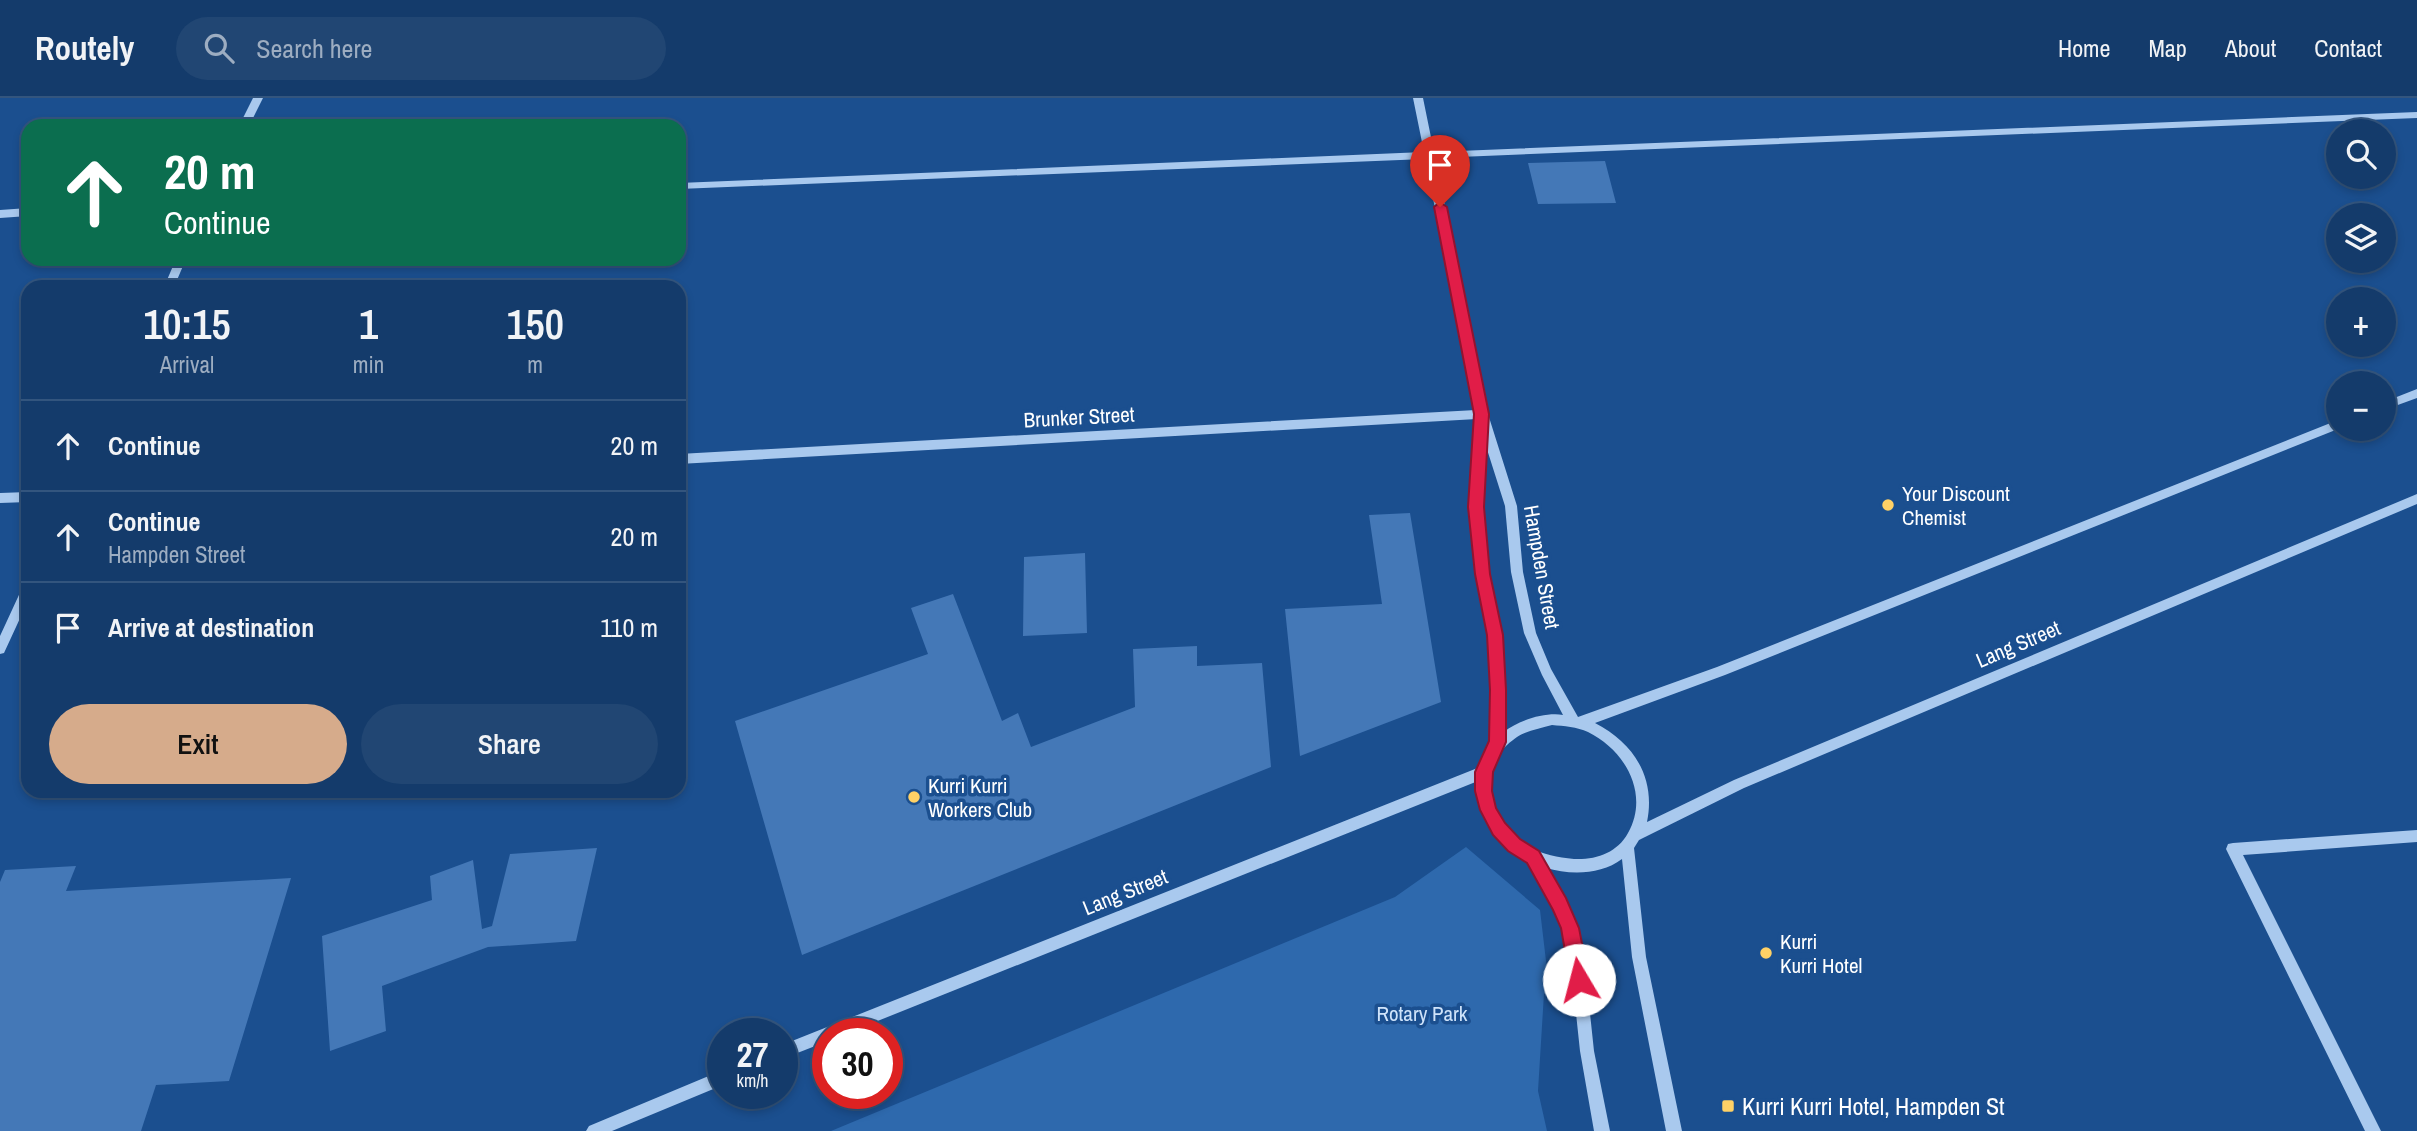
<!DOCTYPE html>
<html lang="en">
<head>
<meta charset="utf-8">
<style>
  :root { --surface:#143b6b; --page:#214673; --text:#f1f3f6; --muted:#9dadc1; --line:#33557e; --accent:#d6ab8b }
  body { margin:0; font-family:"Archivo Narrow",sans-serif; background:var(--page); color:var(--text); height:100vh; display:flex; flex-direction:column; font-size:26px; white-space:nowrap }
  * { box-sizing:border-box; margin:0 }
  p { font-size:23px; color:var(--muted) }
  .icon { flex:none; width:38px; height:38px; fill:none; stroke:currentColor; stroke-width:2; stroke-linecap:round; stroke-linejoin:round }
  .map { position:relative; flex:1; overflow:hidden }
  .drawer { position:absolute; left:21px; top:182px; width:665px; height:518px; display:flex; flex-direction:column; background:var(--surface); border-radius:21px; box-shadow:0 4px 10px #0003,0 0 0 2px var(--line) }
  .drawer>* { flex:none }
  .banner { position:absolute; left:21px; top:21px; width:665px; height:147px; border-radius:21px; box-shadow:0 4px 10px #0003,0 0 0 2px var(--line); background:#0b6e4f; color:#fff; overflow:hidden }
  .controls { position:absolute; left:2326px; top:21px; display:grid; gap:14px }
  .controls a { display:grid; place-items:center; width:70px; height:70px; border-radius:50%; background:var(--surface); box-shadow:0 4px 10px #0003,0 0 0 2px var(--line); font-size:35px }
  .speed { position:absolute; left:707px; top:920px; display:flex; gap:14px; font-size:35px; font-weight:700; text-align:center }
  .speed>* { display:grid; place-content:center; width:91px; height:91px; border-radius:50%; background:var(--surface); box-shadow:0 4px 10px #0003,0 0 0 2px var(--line); line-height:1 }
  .speed small { font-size:18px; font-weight:400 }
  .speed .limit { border:10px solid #d22; background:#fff; color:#111 }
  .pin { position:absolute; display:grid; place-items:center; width:60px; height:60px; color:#fff; margin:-72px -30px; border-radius:50% 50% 50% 0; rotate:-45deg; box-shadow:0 0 7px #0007 }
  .pin .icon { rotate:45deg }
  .me { position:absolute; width:77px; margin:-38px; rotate:352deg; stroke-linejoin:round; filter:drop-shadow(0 0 5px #0008) }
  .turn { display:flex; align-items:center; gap:24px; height:147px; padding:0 28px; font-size:32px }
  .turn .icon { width:91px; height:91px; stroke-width:2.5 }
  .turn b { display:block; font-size:49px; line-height:60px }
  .eta { display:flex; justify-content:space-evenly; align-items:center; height:119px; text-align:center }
  .eta b { font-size:42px; font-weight:600; line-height:49px }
  .button { display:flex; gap:14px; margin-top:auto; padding:14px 28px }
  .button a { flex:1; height:80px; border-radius:42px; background:var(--accent); color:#111; font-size:28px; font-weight:600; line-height:80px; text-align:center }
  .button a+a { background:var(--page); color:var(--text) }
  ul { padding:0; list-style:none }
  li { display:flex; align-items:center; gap:21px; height:91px; padding:0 28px; border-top:2px solid var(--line) }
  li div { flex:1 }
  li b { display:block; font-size:26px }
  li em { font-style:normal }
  header { display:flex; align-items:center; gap:42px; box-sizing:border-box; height:98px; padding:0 35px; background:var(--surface); border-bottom:2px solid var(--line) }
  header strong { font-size:33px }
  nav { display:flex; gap:38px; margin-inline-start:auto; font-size:24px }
  .search { width:490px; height:63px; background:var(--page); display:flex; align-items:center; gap:18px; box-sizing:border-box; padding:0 24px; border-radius:38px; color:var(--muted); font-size:26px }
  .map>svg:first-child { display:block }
</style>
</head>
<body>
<header>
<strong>Routely</strong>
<div class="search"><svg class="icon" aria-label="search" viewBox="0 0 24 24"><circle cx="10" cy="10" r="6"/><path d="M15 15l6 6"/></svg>Search here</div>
<nav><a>Home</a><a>Map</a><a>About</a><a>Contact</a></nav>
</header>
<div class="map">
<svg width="2417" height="1033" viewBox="0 0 2417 1033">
  <rect width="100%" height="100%" fill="#1b4f8f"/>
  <path fill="#2e69ad" d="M1466,749L1540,812L1546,863L1538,993L1547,1033H831L1395,799Z"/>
  <path fill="#4478b7" d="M1605,63L1616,105L1538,106L1528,65Z
    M1410,415L1441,604L1300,658L1285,511L1382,506L1369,417Z
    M1085,455L1087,535L1023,538L1024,459Z
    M953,496L1002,623L1018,615L1031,649L1135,609L1133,551L1197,548V568L1262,565L1271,669L802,857L735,623L928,556L911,510Z
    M597,750L576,843L488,849L382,888L386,933L330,953L322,838L432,802L430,778L473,762L482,831L492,828L510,756Z
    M76,768L66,793L291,780L229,983L156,987L141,1033H0V784L5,772Z"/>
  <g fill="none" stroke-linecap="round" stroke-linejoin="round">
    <path fill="#a9c9ee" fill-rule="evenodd" d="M253,0H263L249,28H239Z
      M1413,0H1423L1434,54L2417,14V20L1435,60L1488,316L1517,408L1523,474L1536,535L1551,571L1578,619L1717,569L2338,322V331L1725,577L1595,625C1634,645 1656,680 1647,724L1734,682L2417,396V406L1744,690L1639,742L1634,750L1646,859L1682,1033H1666L1632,859L1622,761C1601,777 1570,777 1546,770L1577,829L1584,859L1594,953L1610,1033H1594L1580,953L1570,859L1563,831L1527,761C1506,751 1487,729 1480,706C1478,699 1478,690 1478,683L845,936H828V943L782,961V947L1480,669L1488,649L1492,645L1489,537L1477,476L1470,409L1477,321L679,366V356L1476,312L1425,61L679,91V85L1424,54ZM1485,345L1505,408L1511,474L1524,535L1542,577L1563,617C1546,614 1518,622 1504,634L1501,537L1489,476L1482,409ZM1552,627C1564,628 1577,629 1588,634C1625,652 1650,696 1628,735C1617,755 1596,762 1574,761C1557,759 1544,757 1529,749C1500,732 1479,688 1498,657C1502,651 1511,643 1517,639C1526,633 1541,630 1552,627Z
      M28,110V118L0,120V112Z
      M176,161H186L174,189H164Z
      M2417,291V300L2384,312V304Z
      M28,394V404L0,405V395Z
      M28,485V503L4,555L0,556V538L24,486Z
      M2417,732V744L2243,757L2381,1033H2365L2226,751L2228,746L2233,745Z
      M723,972V987L612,1033H586L589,1028Z"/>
  </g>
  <path fill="#e11d48" stroke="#92132f" stroke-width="2" d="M1440,104L1447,109L1489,316L1484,409L1490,476L1503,537L1506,592V644L1493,674L1492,693L1496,710L1505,725L1520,741L1539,753L1566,800L1579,830L1589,882L1586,889L1579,891L1573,889L1570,882L1561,830L1553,812L1527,765L1508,753L1493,737L1480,712L1475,693V674L1489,643L1490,592L1487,537L1475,476L1468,409L1474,316L1434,109Z"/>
  <g fill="#ffd166" stroke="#1b4f8f" stroke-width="2.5">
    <circle cx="1888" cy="407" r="7"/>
    <circle cx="914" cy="699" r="7"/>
    <circle cx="1766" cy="855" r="7"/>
    <rect x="1721" y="1001" width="14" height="14" rx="3.5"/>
  </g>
  <g text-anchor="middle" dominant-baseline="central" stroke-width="7" stroke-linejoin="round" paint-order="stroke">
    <g font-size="21" fill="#fff" stroke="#1b4f8f">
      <text transform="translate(1079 319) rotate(-3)">Brunker Street</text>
      <text transform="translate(1542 469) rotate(80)">Hampden Street</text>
      <text transform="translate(2018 546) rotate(-23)">Lang Street</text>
      <text transform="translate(1125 794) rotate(-22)">Lang Street</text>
    </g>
    <g font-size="21" fill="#fff" stroke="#1b4f8f" text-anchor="start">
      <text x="1902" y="395">Your Discount<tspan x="1902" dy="24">Chemist</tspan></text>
      <text x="928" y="687">Kurri Kurri<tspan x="928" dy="24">Workers Club</tspan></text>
      <text x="1780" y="843">Kurri<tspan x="1780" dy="24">Kurri Hotel</tspan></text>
    </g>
    <g font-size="21" fill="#cfe3fa" stroke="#1b4f8f">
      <text x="1422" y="915">Rotary Park</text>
    </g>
    <g font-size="24" fill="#fff" stroke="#1b4f8f" text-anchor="start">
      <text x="1742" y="1008">Kurri Kurri Hotel, Hampden St</text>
    </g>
  </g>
</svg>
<div class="controls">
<a><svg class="icon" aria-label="search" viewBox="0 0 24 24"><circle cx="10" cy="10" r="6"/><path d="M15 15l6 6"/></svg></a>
<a><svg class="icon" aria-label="layers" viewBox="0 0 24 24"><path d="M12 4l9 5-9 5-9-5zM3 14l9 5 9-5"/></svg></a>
<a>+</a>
<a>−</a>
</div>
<div class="speed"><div>27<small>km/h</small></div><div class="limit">30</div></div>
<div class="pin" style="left:1440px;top:109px;background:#d93025"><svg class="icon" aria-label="arrive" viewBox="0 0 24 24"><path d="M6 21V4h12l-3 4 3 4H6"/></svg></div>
<svg class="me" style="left:1579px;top:882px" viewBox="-20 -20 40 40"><circle r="19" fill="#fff"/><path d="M0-13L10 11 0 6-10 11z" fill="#e11d48"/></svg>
<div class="banner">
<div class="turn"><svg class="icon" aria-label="ahead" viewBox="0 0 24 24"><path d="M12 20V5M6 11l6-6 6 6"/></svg><div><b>20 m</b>Continue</div></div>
</div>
<section class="drawer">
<div class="eta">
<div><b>10:15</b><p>Arrival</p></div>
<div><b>1</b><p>min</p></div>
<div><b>150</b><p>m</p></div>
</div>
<ul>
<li><svg class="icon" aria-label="ahead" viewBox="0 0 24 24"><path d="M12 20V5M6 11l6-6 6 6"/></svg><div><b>Continue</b></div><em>20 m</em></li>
<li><svg class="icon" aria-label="ahead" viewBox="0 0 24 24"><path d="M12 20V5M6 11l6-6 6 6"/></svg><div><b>Continue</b><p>Hampden Street</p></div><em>20 m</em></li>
<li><svg class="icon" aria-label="arrive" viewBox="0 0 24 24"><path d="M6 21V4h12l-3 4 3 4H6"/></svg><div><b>Arrive at destination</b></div><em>110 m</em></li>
</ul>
<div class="button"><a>Exit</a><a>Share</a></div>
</section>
</div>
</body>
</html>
